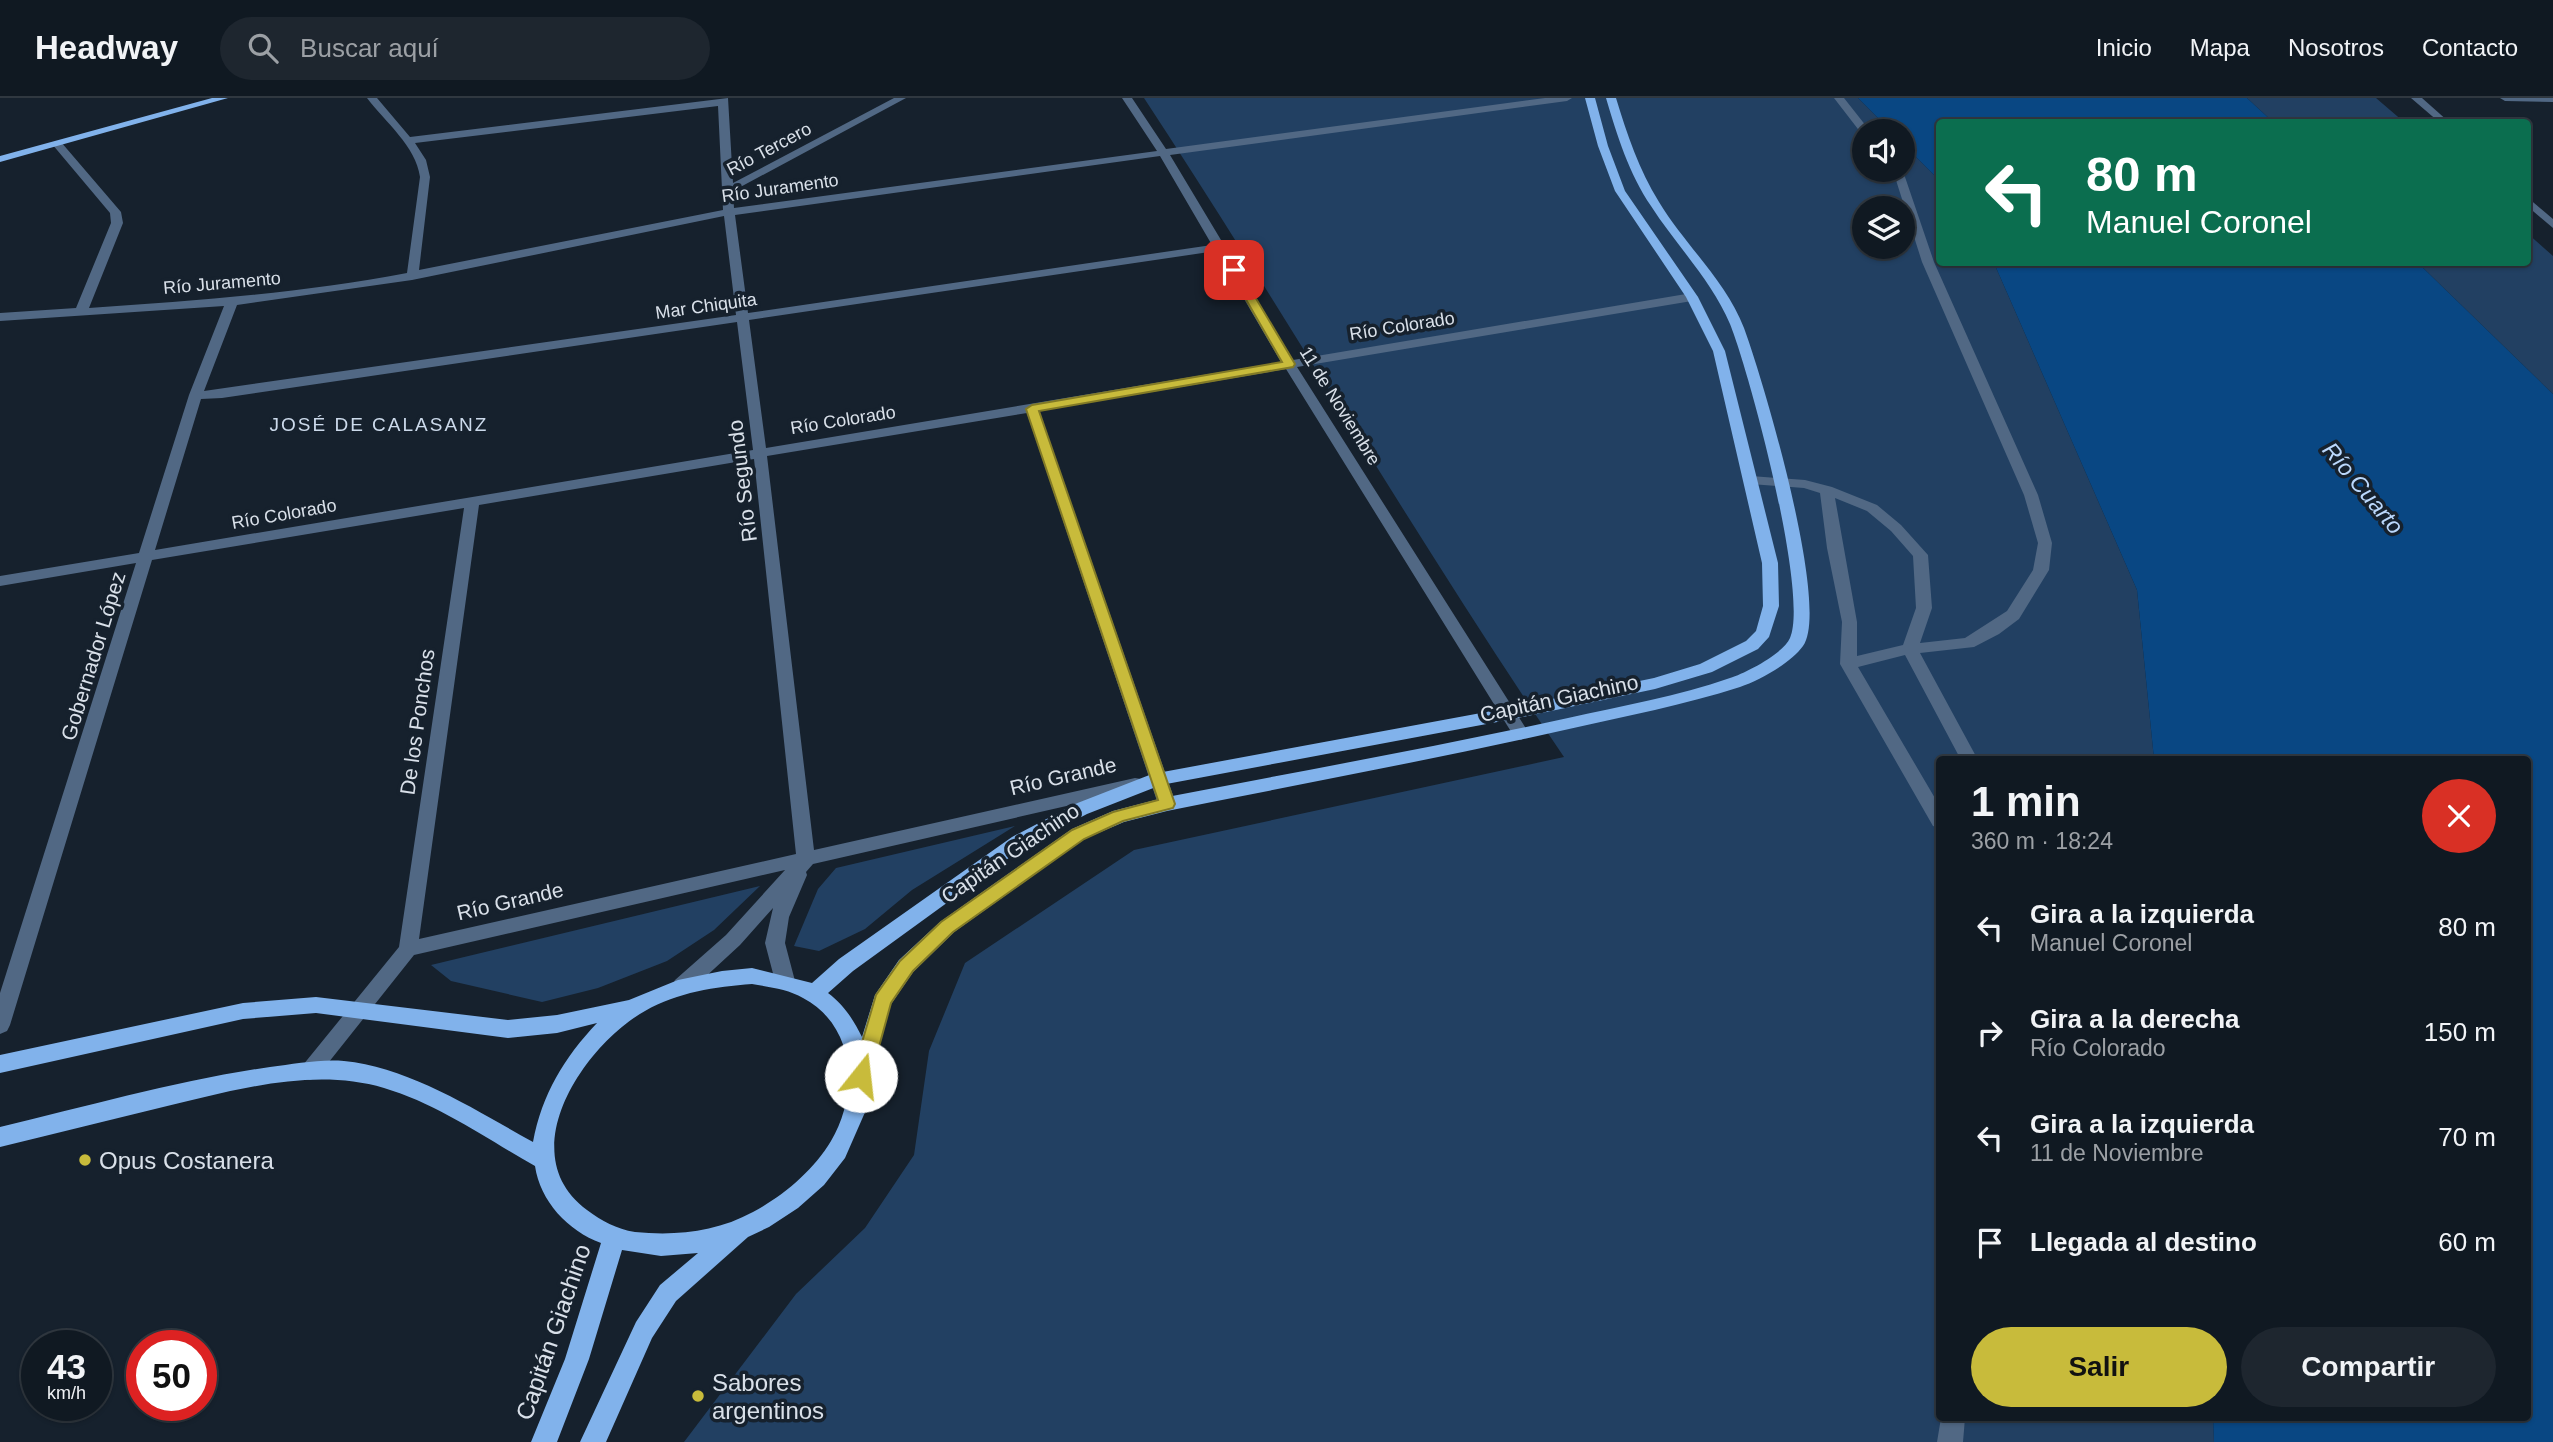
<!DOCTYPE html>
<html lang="es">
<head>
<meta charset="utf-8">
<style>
  :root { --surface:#101922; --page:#1e262f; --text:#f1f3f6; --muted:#9ca0a5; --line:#303840; --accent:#c8bb3b }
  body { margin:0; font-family:Arial,sans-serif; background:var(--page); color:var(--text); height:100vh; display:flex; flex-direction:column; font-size:26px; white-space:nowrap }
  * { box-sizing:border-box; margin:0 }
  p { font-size:23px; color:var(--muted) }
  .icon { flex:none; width:38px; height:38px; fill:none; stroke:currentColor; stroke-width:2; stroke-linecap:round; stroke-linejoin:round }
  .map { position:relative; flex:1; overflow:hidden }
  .drawer { position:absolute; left:1936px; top:658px; width:595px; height:665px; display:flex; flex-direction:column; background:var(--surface); border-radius:7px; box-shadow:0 2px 5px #0004,0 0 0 2px var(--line) }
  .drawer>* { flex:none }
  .hud { position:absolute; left:1936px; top:21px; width:595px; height:147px; border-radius:7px; box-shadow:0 2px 5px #0004,0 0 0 2px var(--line); background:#0b6e4f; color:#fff; overflow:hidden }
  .tools { position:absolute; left:1852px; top:21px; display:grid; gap:14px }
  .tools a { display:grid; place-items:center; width:63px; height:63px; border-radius:50%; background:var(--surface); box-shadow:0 2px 5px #0004,0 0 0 2px var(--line); font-size:35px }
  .speed { position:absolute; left:21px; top:1232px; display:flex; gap:14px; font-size:35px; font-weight:700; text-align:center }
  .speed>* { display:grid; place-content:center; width:91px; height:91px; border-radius:50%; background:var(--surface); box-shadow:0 2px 5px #0004,0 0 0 2px var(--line); line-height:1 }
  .speed small { font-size:18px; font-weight:400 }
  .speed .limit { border:10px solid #d22; background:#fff; color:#111 }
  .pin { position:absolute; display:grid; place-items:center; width:60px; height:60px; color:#fff; margin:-30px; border-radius:14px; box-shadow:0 4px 10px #0006 }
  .me { position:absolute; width:77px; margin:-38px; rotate:16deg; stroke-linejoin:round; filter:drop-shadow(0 0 5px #0008) }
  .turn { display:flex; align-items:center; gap:24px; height:147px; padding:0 35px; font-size:32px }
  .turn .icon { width:91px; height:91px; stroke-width:2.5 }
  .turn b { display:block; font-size:49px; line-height:60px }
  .round { display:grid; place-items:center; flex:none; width:74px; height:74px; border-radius:37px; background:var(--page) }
  .summary { display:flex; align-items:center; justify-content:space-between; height:119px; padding:0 35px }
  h1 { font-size:42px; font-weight:800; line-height:52px }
  .action { display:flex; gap:14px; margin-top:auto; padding:14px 35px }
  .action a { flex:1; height:80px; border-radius:42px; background:var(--accent); color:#111; font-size:28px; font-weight:800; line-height:80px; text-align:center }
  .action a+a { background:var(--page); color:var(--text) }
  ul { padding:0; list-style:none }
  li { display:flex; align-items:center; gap:21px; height:105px; padding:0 35px }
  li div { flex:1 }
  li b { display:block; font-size:26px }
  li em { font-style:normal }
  header { display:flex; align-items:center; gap:42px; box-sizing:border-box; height:98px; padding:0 35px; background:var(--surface); border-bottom:2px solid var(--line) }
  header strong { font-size:33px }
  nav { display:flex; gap:38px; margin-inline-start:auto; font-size:24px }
  .search { width:490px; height:63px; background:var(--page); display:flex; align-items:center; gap:18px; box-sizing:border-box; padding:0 24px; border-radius:38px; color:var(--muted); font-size:26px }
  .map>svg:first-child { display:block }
</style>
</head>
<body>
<header>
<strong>Headway</strong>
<div class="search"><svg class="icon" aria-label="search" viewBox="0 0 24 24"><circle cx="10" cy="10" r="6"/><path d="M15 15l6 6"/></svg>Buscar aquí</div>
<nav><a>Inicio</a><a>Mapa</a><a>Nosotros</a><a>Contacto</a></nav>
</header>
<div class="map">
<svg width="2553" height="1344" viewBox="0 0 2553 1344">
  <rect width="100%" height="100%" fill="#16212d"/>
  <path fill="#224062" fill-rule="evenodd" d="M1144,0H1858L1891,33H1864V72H1902V45L1939,82V164L1994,165L2137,492L2154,661L1939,662V1320H2213L2214,1344H684L796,1196L865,1130L914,1057L929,953L965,865L1134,752L1564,659C1418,444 1287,218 1144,0ZM1864,110H1902V149H1864Z
    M2247,0H2376L2404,24H2273Z
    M2527,135L2553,158V296L2418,165L2527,164Z
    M1015,728L912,792L865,831L819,853L794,848L818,791L836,770Z
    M760,788L714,832L667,863L598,890L542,904L451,883L431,867Z"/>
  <path fill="#094783" d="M1858,0H2247L2273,24H1939V82L1902,45V33H1891Z
    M1994,165H2418L2553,296V1344H2214L2213,1320H2527V662L2154,661L2137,492Z"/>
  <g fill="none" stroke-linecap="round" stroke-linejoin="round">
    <path fill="#516884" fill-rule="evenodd" d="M367,0H377L410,39L728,0L733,85L894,0H906L733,93L734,110L1157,53L1122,0H1132L1166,51L1545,0H1572L1567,3L1170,57L1293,262L1692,195L1698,199L1692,203L1297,269L1527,632L1530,636L1521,642L1515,640L1286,271L1039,313L1176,706L1173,711H1161L1158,706L1027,315L767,358L814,752L1135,680L1141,681L1144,686L1141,691L813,766L806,774L807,777L789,819L785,845L795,883L792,889L785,891L778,889L775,883L765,845L773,810L740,847L689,894L682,896L675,894L672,888L675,882L726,837L785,772L414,857L317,979L310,982L303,979L300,973L303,967L399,849L464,410L152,462L10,927L7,933L0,936V895L136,465L0,488V478L139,455L189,297L224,208L0,223V215L76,210L111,125L110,115L52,46L61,44L121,114L123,125L89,210C195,203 302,195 407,175L420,79C416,48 385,24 367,0ZM718,8L723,112L419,172L430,79L426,62L415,45ZM1160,58L1212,147L748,215L735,117ZM724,118L736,217L204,293L237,207L412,182ZM1216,153L1281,264L766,350L749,222ZM737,224L753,352L155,452L201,301L222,300ZM754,361L796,756L419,841L479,407Z
      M1834,0H1844L1870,33L1861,35Z
      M2411,0H2422L2449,24H2439Z
      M2500,0H2553V4L2505,3Z
      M1890,72H1900L1905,79L1934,164L2038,397L2052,445L2049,472L2019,521L1999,536L1974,549L1920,555L1978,662H1961L1905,557L1858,569L1939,707V730L1933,728L1840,566L1842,524L1827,450L1820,395L1804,390L1751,386L1744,382L1751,378L1805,382L1832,389L1877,407L1901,427L1928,457L1932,510L1920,545L1965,540L2007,513L2033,472L2038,445L2024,397L1922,164L1895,79ZM1835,400L1867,413L1891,433L1913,458L1916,510L1903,547L1857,558V524Z
      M2527,99L2553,121V130L2527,108Z
      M1941,1320H1965L1963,1344H1937Z"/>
    <path fill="#81b2eb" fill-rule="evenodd" d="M212,0H228L0,64V58Z
      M1585,0H1595L1608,48L1625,93L1698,199L1725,253L1778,465L1779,508L1769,539L1758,551L1712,574L1655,591L1508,622L1161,687L1087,716L1024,749L853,873L828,895C844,907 853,921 862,939L875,897L899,862L940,824L1072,731L1113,713L1167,699C1301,673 1435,649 1568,620C1622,608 1678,598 1730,580C1746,575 1784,555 1790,540C1809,496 1750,276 1730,226C1712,183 1676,147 1651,108C1629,76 1617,37 1606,0H1616C1627,36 1639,72 1659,104C1685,147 1726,183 1744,230C1762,278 1831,510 1803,548C1791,565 1760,582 1740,589C1684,607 1626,618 1569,631C1436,661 1301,686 1167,713L1124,724L1084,741L954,834L913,874L891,906L869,983L866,1012L845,1060L824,1087L798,1110L769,1129L748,1139L676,1203L652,1240L606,1344H580L636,1224L660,1187L698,1155L661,1158L622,1152L589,1261L557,1344H531L565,1261L601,1145C568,1133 540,1103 535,1068C487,1041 438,1006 384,990C310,968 228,994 155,1011C103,1024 52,1036 0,1049V1029C89,1008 179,982 270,969C294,966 320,961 344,963C409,969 477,1013 533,1044C542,996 564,960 597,925L557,935L508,940L316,915L243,921L0,975V957L243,905L316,899L508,922L557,917L629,902L678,882L722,873L752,870L812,885L839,861L1012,739L1075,706L1152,676L1508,610L1654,580L1700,566L1746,543L1756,533L1763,508L1762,465L1713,253L1686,199L1615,93L1598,48ZM752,886C769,889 788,891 803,900C856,928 859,996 831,1043C813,1073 783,1098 753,1114C716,1134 676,1138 635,1134C616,1131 602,1123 587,1112C511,1056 583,948 645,913C678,894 715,889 752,886Z"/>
  </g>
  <path fill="#c8bb3b" stroke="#827a26" stroke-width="2" d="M1234,169L1239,172L1295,266L1293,269L1039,313L1175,706L1173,710L1123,723L1084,741L953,834L913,873L891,905L871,978L868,984L861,987L854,984L852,978L876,897L900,863L941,824L1072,732L1113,714L1158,702L1026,311L1032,307L1282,264L1229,172Z"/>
  <g fill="#c8bb3b" stroke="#16212d" stroke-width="2.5">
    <circle cx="85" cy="1062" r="7"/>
    <circle cx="698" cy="1298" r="7"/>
  </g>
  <g text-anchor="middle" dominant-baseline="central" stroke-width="7" stroke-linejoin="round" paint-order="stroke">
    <g font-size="18" fill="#d9e0e9" stroke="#16212d">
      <text transform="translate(769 51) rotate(-28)">Río Tercero</text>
      <text transform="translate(780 90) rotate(-8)">Río Juramento</text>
      <text transform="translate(222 185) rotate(-5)">Río Juramento</text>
      <text transform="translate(706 208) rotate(-8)">Mar Chiquita</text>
      <text transform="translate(1402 228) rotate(-9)">Río Colorado</text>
      <text transform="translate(1340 308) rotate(58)">11 de Noviembre</text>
      <text transform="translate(843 322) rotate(-9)">Río Colorado</text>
      <text transform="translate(284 416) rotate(-10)">Río Colorado</text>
    </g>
    <g font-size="19" letter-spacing="2" fill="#ccdaeb" stroke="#16212d">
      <text x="379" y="326">JOSÉ DE CALASANZ</text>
    </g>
    <g font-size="21" fill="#d9e0e9" stroke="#16212d">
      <text transform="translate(742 383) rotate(-97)">Río Segundo</text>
      <text transform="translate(93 558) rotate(-73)">Gobernador López</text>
      <text transform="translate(1559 600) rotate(-12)">Capitán Giachino</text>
      <text transform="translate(417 624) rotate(-82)">De los Ponchos</text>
      <text transform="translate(1063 678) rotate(-13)">Río Grande</text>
      <text transform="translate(1010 755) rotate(-34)">Capitán Giachino</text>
      <text transform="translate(510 803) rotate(-13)">Río Grande</text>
    </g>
    <g font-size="23" font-style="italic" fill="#bbd8fc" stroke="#16212d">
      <text transform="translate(2363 390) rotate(50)">Río Cuarto</text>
    </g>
    <g font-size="24" fill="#d9e0e9" stroke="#16212d" text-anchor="start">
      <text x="99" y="1062">Opus Costanera</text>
      <text x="712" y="1284">Sabores<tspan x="712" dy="28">argentinos</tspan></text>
    </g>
    <g font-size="24" fill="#d9e0e9" stroke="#16212d">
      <text transform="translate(553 1234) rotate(-71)">Capitán Giachino</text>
    </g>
  </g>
</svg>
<div class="tools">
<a><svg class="icon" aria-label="sound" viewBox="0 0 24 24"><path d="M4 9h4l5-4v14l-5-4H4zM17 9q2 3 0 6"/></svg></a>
<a><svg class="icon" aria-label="layers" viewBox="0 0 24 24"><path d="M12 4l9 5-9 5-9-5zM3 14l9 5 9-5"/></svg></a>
</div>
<div class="speed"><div>43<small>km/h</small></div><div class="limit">50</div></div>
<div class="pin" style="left:1234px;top:172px;background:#d93025"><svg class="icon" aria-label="arrive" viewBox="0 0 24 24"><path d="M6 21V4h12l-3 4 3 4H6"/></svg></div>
<svg class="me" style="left:861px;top:978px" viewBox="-20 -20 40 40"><circle r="19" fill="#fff"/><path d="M0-13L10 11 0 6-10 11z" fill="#c8bb3b"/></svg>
<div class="hud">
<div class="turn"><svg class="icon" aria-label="left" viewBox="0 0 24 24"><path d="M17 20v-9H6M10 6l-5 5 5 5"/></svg><div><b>80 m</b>Manuel Coronel</div></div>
</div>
<section class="drawer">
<div class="summary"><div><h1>1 min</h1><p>360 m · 18:24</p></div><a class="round" style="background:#d93025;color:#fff"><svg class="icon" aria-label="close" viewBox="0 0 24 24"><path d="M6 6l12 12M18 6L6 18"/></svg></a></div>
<ul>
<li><svg class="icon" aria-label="left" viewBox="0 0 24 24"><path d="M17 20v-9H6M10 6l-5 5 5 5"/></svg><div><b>Gira a la izquierda</b><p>Manuel Coronel</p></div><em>80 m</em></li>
<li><svg class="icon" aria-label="right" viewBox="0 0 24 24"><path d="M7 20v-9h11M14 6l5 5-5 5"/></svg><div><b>Gira a la derecha</b><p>Río Colorado</p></div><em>150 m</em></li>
<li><svg class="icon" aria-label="left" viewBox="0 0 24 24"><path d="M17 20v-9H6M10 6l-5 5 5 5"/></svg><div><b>Gira a la izquierda</b><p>11 de Noviembre</p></div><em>70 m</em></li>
<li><svg class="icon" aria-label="arrive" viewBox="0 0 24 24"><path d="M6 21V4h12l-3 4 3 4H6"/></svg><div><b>Llegada al destino</b></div><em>60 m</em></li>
</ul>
<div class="action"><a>Salir</a><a>Compartir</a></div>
</section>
</div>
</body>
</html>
